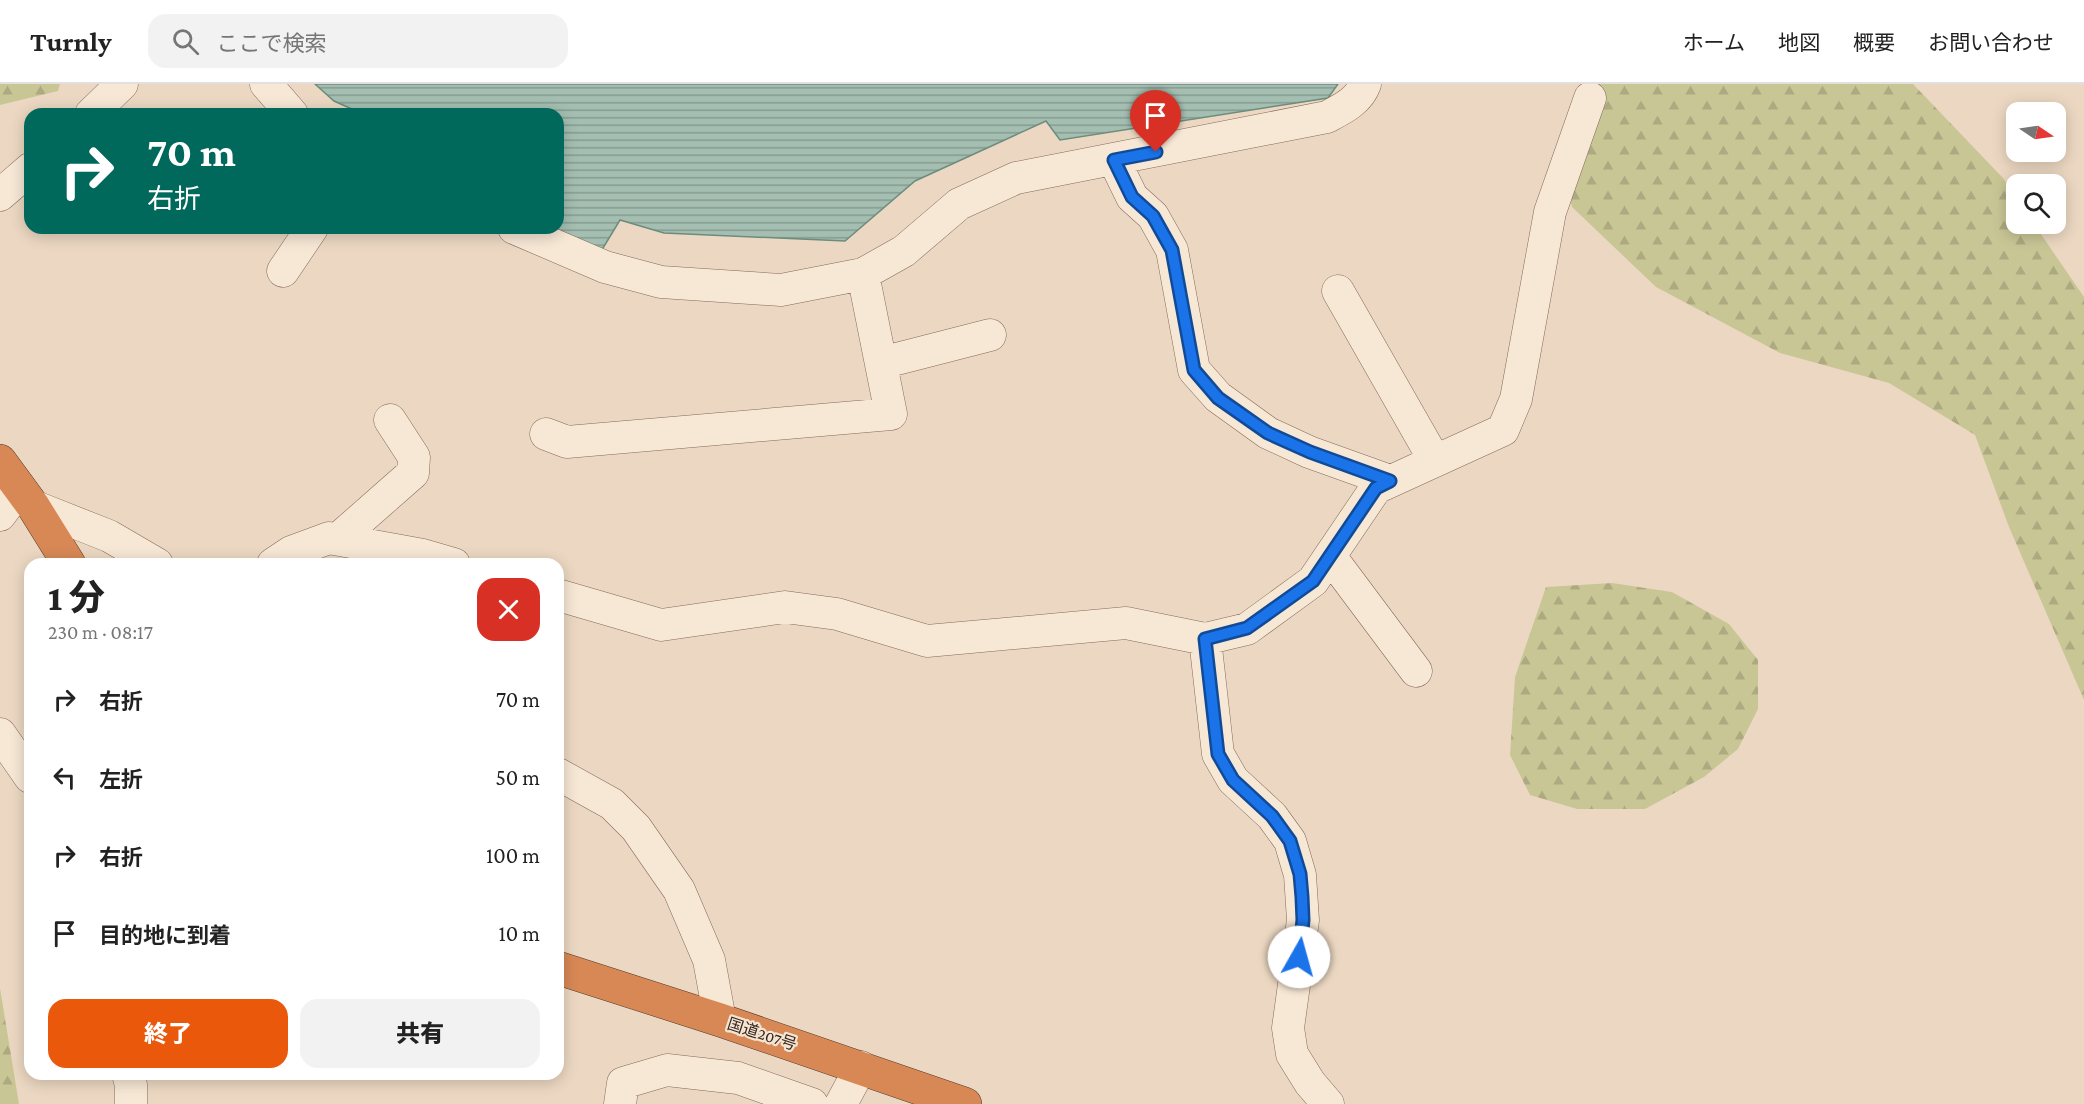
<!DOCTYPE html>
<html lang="ja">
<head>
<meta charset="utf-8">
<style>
  :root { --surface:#fff; --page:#f2f2f2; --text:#222; --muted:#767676; --line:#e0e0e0; --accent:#ea580c }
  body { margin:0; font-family:"Crimson Pro","Noto Sans JP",serif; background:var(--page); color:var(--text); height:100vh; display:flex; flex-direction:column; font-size:22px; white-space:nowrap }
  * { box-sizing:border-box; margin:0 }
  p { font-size:20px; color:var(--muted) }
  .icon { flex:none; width:33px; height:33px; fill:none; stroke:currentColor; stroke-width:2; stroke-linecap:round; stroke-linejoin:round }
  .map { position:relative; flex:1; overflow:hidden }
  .panel { position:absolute; left:24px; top:474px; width:540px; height:522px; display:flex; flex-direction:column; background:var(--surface); border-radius:18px; box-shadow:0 3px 15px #0003 }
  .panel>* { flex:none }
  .top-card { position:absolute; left:24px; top:24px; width:540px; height:126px; border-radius:18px; box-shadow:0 3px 15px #0003; background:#00695c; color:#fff; overflow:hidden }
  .needle { width:39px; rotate:103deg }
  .controls { position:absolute; left:2006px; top:18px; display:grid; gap:12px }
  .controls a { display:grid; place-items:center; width:60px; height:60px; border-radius:12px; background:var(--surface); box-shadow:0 3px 15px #0003; font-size:30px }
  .pin { position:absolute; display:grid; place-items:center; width:51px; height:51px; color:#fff; margin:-62px -26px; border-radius:50% 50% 50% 0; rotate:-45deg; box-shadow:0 0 6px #0007 }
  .pin .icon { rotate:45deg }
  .me { position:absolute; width:66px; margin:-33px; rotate:7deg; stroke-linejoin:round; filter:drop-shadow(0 0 4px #0008) }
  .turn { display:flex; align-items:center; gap:21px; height:126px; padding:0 24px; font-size:27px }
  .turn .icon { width:78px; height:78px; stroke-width:2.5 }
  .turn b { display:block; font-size:42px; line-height:51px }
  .round { display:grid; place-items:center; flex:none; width:63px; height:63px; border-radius:18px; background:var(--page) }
  .head { display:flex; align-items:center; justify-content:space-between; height:102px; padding:0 24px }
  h1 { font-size:36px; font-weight:800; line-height:45px }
  .button { display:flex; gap:12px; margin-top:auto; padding:12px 24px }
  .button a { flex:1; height:69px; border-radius:18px; background:var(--accent); color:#fff; font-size:24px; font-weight:800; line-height:69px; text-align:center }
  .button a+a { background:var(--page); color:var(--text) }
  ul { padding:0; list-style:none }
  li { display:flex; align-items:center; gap:18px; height:78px; padding:0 24px }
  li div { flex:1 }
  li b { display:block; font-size:22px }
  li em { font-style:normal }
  header { display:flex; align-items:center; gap:36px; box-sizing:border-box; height:84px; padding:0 30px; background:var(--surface); border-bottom:2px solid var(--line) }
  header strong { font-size:28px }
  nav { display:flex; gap:33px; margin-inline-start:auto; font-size:21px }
  .search { width:420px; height:54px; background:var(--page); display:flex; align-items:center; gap:15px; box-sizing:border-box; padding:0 21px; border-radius:18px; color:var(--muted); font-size:22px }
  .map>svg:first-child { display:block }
</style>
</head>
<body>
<header>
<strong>Turnly</strong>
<div class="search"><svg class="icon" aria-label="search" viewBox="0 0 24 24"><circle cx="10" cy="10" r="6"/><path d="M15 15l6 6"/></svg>ここで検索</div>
<nav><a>ホーム</a><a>地図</a><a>概要</a><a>お問い合わせ</a></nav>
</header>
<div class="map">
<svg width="2084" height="1020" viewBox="0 0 2084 1020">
  <defs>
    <pattern id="forest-firs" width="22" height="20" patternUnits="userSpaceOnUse" patternTransform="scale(1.5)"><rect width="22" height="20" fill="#c9c696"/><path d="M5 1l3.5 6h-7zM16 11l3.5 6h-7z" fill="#adaa81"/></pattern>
    <pattern id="water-rules" width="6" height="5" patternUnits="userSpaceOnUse" patternTransform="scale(1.5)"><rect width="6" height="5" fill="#a4bfb2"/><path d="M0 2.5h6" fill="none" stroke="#869b90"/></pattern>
  </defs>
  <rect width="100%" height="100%" fill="#ecd8c2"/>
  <path fill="url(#forest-firs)" d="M0,0H60L58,7L0,21Z
    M1589,0H1913L2003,94L2016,114V140H2034L2084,213V616L2009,443L1975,351L1889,299L1780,269L1656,203L1572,123L1559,77Z
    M1612,499L1672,508L1729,540L1758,576V625L1738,665L1704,693L1645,725H1577L1530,711L1510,671L1515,593L1546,503Z
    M0,904L19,1020H0Z"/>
  <path fill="url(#water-rules)" stroke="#6c8c7e" stroke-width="1.5" d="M315,0H1338L1328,14L1060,56L1046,37L915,97L845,157L664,149L620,136L600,169L542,144H558V30H363L334,17Z"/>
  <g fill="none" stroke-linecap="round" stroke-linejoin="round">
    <g stroke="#85695a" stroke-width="33">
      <path id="street" d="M266,0L292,30
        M91,30L122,0
        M1114,76L1132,113L1153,132L1172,166L1194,286L1218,313L1268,349L1309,368L1390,397
        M0,111L30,85
        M514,144L605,183L661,198L781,206L863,190
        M283,187L312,144
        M1338,207L1435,377
        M881,279L990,251
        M546,350L567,358L891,330L863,190L904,167L959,120L1016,94L1327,33C1342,25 1359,17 1365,0
        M33,422L109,452L157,480
        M0,431L20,404
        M338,455L413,389L414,373L390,336
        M1330,472L1416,587
        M273,480L291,468L329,454L423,471L454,480
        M558,511L661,541L785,523L837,530L927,557L1126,539L1205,555L1247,545L1313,497L1376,404L1503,346L1516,315L1550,128L1590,14
        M1205,555L1218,670L1233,696L1272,732L1290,757L1300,791L1303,836L1288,944L1292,970L1310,999L1328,1020
        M0,650L30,693
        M558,690L612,720L636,744L679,806L709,876L720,936
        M128,990L131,1001V1020
        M620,1020L623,999L667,986L738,994L812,1020
        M841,1020L861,983"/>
    </g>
    <g stroke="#53392e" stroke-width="34">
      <path id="highway" d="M0,377L33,422L69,480
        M558,884L720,936L965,1020"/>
    </g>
    <use href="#street" stroke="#f7e7d5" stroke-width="32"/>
    <use href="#highway" stroke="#d88855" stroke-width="33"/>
  </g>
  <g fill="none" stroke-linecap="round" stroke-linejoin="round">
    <g stroke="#114b97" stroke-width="15">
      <path id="route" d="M1156,68L1114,76L1132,113L1153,132L1172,166L1194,286L1218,314L1268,349L1310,368L1390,397L1376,404L1313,497L1247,544L1205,555L1218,670L1233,696L1272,732L1290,757L1300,790L1302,813L1303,836L1299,873"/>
    </g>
    <use href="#route" stroke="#1a73e8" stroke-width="10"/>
  </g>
  <g text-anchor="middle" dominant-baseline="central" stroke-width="4.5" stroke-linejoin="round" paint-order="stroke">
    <g font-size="16" fill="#35251e" stroke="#f4e4d1">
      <text transform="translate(762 950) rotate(18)">国道207号</text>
    </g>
  </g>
</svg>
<div class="controls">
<a><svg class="needle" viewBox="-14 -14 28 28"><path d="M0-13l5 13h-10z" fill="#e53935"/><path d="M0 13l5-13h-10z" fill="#767676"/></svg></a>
<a><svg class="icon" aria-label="search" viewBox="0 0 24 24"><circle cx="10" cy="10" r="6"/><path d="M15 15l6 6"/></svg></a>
</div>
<div class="pin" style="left:1156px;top:68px;background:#d93025"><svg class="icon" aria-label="arrive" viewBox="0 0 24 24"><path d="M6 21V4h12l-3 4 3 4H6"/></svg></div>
<svg class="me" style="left:1299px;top:873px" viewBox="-20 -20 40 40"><circle r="19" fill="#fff"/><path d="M0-13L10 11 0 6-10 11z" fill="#1a73e8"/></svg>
<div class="top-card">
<div class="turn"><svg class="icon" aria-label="right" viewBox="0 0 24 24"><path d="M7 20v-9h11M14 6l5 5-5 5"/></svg><div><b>70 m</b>右折</div></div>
</div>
<section class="panel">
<div class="head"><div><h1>1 分</h1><p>230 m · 08:17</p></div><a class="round" style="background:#d93025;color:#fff"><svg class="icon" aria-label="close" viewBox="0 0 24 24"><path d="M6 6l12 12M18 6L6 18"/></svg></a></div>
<ul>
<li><svg class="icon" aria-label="right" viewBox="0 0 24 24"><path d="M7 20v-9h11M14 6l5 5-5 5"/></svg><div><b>右折</b></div><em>70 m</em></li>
<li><svg class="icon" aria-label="left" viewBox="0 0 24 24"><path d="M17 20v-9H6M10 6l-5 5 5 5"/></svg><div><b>左折</b></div><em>50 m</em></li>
<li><svg class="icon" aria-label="right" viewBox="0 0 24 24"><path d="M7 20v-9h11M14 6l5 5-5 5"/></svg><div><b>右折</b></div><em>100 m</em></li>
<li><svg class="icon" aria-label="arrive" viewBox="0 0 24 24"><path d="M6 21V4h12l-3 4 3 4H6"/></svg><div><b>目的地に到着</b></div><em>10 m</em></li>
</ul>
<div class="button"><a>終了</a><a>共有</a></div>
</section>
</div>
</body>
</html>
